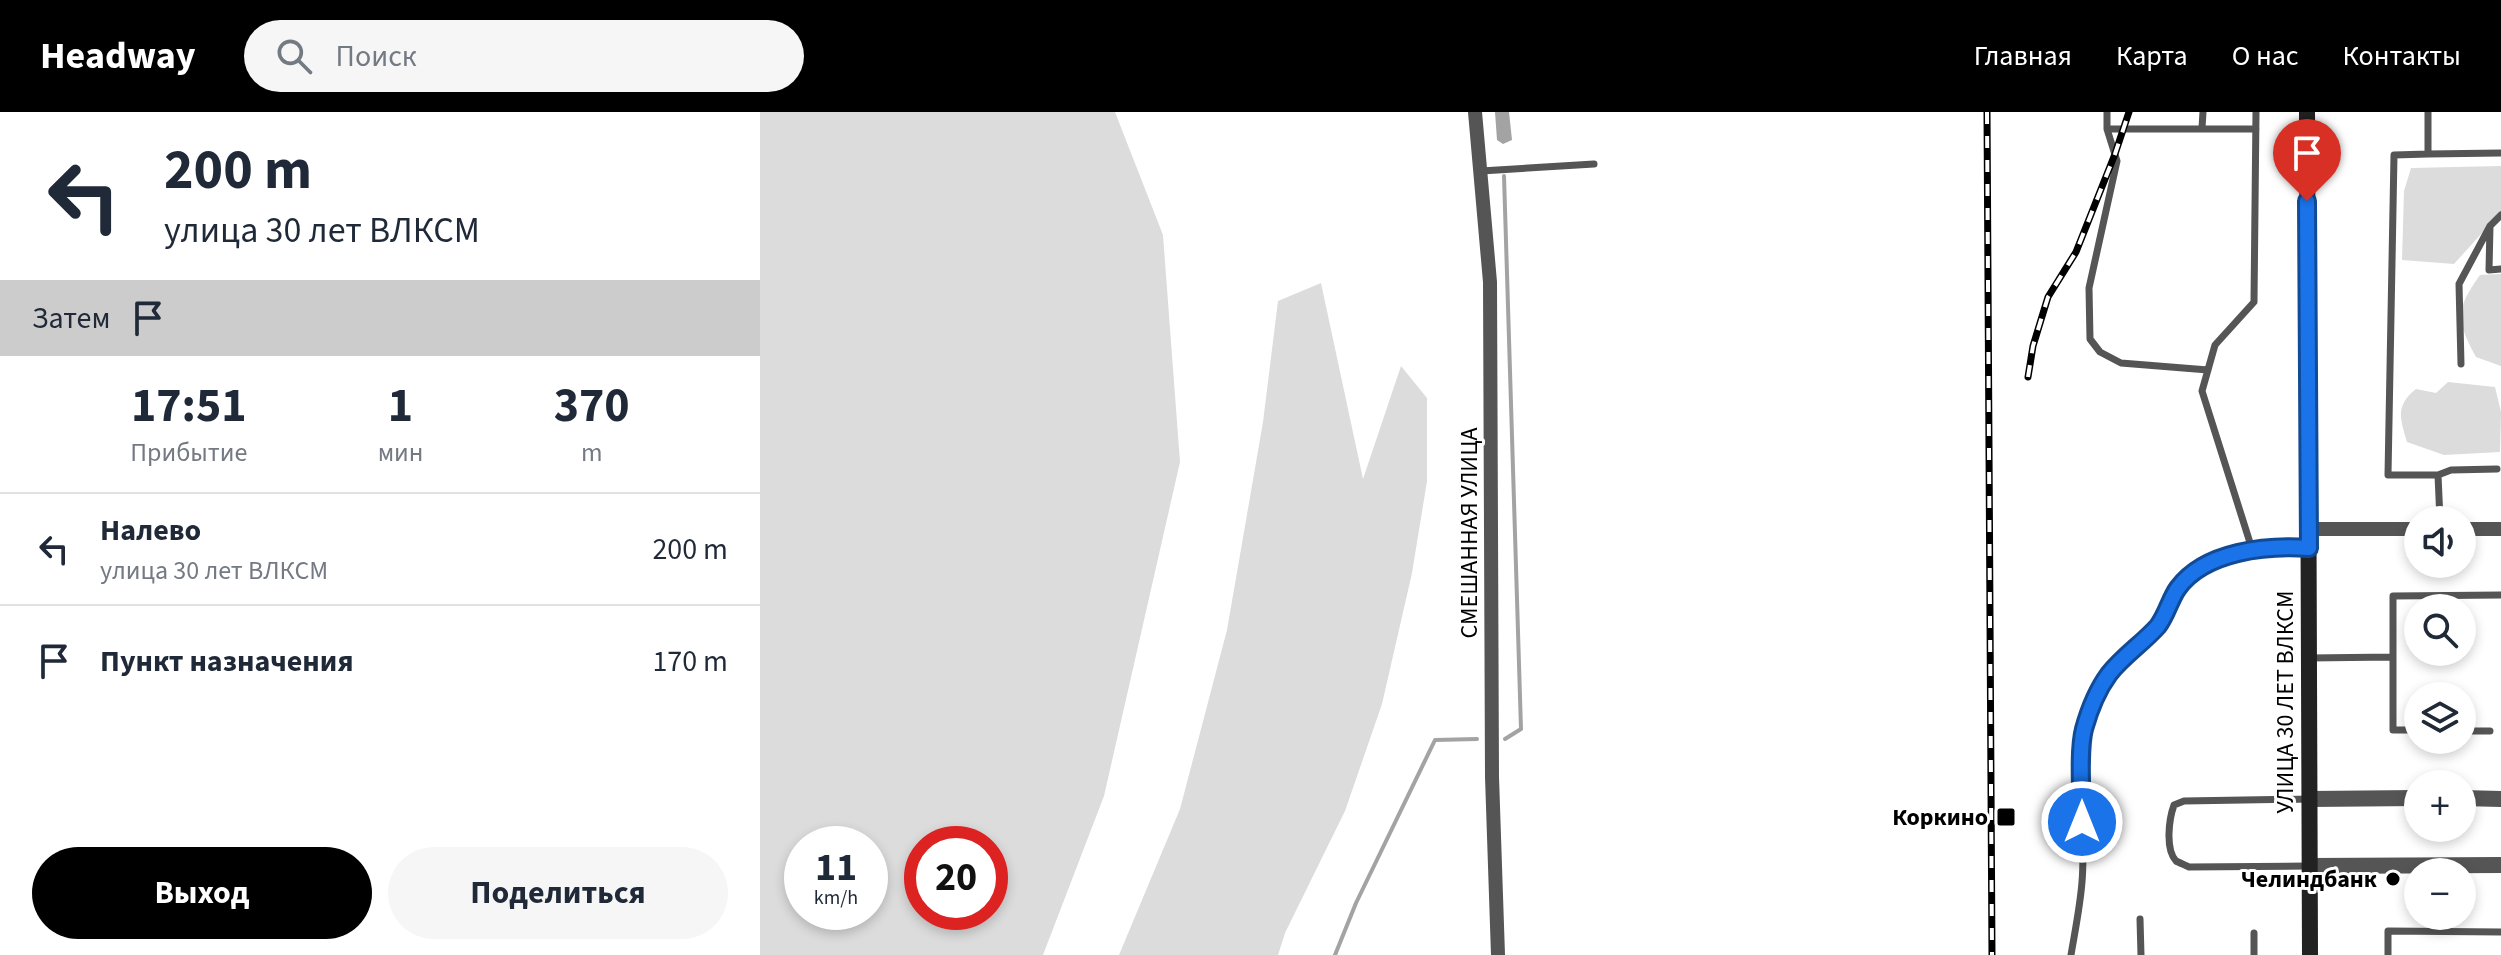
<!DOCTYPE html>
<html lang="ru">
<head>
<meta charset="utf-8">
<style>
  :root { --surface:#fff; --page:#f6f6f7; --text:#1f2937; --muted:#747a83; --line:#e0e1e3; --accent:#000 }
  body { margin:0; font-family:"Source Sans 3",sans-serif; background:var(--page); color:var(--text); height:100vh; display:flex; flex-direction:column; font-size:30px; white-space:nowrap }
  * { box-sizing:border-box; margin:0 }
  p { font-size:26px; color:var(--muted) }
  .icon { flex:none; width:44px; height:44px; fill:none; stroke:currentColor; stroke-width:2; stroke-linecap:round; stroke-linejoin:round }
  .map { position:relative; flex:1; overflow:hidden }
  .details { display:flex; flex-direction:column; background:var(--surface); width:760px }
  .details>* { flex:none }
  .hud { background:#fff; color:var(--text); overflow:hidden }
  .fabs { position:absolute; left:1644px; top:394px; display:grid; gap:16px }
  .fabs a { display:grid; place-items:center; width:72px; height:72px; border-radius:50%; background:var(--surface); box-shadow:0 4px 12px #0003; font-size:40px }
  .speed { position:absolute; left:24px; top:714px; display:flex; gap:16px; font-size:40px; font-weight:700; text-align:center }
  .speed>* { display:grid; place-content:center; width:104px; height:104px; border-radius:50%; background:var(--surface); box-shadow:0 4px 12px #0003; line-height:1 }
  .speed small { font-size:20px; font-weight:400 }
  .speed .limit { border:12px solid #d22; background:#fff; color:#111 }
  .pin { position:absolute; display:grid; place-items:center; width:68px; height:68px; color:#fff; margin:-82px -34px; border-radius:50% 50% 50% 0; rotate:-45deg; box-shadow:0 0 8px #0007 }
  .pin .icon { rotate:45deg }
  .me { position:absolute; width:88px; margin:-44px; rotate:0deg; stroke-linejoin:round; filter:drop-shadow(0 0 6px #0008) }
  .turn { display:flex; align-items:center; gap:28px; height:168px; padding:0 32px; font-size:36px }
  .turn .icon { width:104px; height:104px; stroke-width:2.5 }
  .turn b { display:block; font-size:56px; line-height:68px }
  .then { display:flex; align-items:center; height:76px; padding:0 32px; background:#0003; gap:16px; font-size:30px }
  .eta { display:flex; justify-content:space-evenly; align-items:center; height:136px; text-align:center }
  .eta b { font-size:48px; font-weight:700; line-height:56px }
  .button { display:flex; gap:16px; margin-top:auto; padding:16px 32px }
  .button a { flex:1; height:92px; border-radius:48px; background:var(--accent); color:#fff; font-size:32px; font-weight:700; line-height:92px; text-align:center }
  .button a+a { background:var(--page); color:var(--text) }
  ul { padding:0; list-style:none }
  li { display:flex; align-items:center; gap:24px; height:112px; padding:0 32px; border-top:2px solid var(--line) }
  li div { flex:1 }
  li b { display:block; font-size:30px }
  li em { font-style:normal }
  header { display:flex; align-items:center; gap:48px; box-sizing:border-box; height:112px; padding:0 40px; background:var(--accent); color:#fff }
  header strong { font-size:38px }
  nav { display:flex; gap:44px; margin-inline-start:auto; font-size:28px }
  .search { width:560px; height:72px; background:var(--page); display:flex; align-items:center; gap:20px; box-sizing:border-box; padding:0 28px; border-radius:44px; color:var(--muted); font-size:30px }
  main { display:flex; flex:1; min-height:0 }
  .map>svg:first-child { display:block }
</style>
</head>
<body>
<header>
<strong>Headway</strong>
<div class="search"><svg class="icon" aria-label="search" viewBox="0 0 24 24"><circle cx="10" cy="10" r="6"/><path d="M15 15l6 6"/></svg>Поиск</div>
<nav><a>Главная</a><a>Карта</a><a>О нас</a><a>Контакты</a></nav>
</header>
<main>
<section class="details">
<div class="hud">
<div class="turn"><svg class="icon" aria-label="left" viewBox="0 0 24 24"><path d="M17 20v-9H6M10 6l-5 5 5 5"/></svg><div><b>200 m</b>улица 30 лет ВЛКСМ</div></div>
<div class="then">Затем<svg class="icon" aria-label="arrive" viewBox="0 0 24 24"><path d="M6 21V4h12l-3 4 3 4H6"/></svg></div>
</div>
<div class="eta">
<div><b>17:51</b><p>Прибытие</p></div>
<div><b>1</b><p>мин</p></div>
<div><b>370</b><p>m</p></div>
</div>
<ul>
<li><svg class="icon" aria-label="left" viewBox="0 0 24 24"><path d="M17 20v-9H6M10 6l-5 5 5 5"/></svg><div><b>Налево</b><p>улица 30 лет ВЛКСМ</p></div><em>200 m</em></li>
<li><svg class="icon" aria-label="arrive" viewBox="0 0 24 24"><path d="M6 21V4h12l-3 4 3 4H6"/></svg><div><b>Пункт назначения</b></div><em>170 m</em></li>
</ul>
<div class="button"><a>Выход</a><a>Поделиться</a></div>
</section>
<div class="map">
<svg width="1741" height="843" viewBox="0 0 1741 843">
  <rect width="100%" height="100%" fill="#fff"/>
  <path fill="#dcdcdc" fill-rule="evenodd" d="M0,0H355L403,123L420,350L344,684L283,843H0ZM110,732V800H42V732ZM230,732V800H162V732Z
    M1741,54V100L1694,152L1642,148L1644,79L1651,56Z
    M1741,162V254L1716,245C1696,208 1695,198 1720,163Z
    M561,171L603,367L641,254L667,286V369L652,461L622,592L585,699L525,821L518,843H359L420,697L467,518L503,310L518,189Z
    M1688,270L1735,275L1741,300L1740,340L1684,343L1647,330C1640,306 1635,294 1656,277L1676,281Z"/>
  <path fill="#a3a3a3" d="M735,0H749L752,28L743,32L737,28Z"/>
  <g fill="none" stroke-linecap="round" stroke-linejoin="round">
    <path stroke="#a3a3a3" stroke-width="4" d="M744,64L761,617L745,627
      M575,843L596,791L675,628L717,627"/>
    <path stroke="#555" stroke-width="7" d="M1347,0V17L1357,49L1329,176L1330,227L1340,240L1361,251L1448,258
      M1668,0V42L1634,43L1628,363H1678L1680,408
      M1442,16L1443,0
      M1347,17H1496
      M1668,42L1741,41
      M721,59L834,52
      M1741,103L1730,114L1729,158L1741,157
      M1701,252L1699,172L1730,114
      M1678,363L1691,358L1737,357
      M1492,437L1442,279L1455,233L1494,190L1496,0
      M1549,546L1633,545
      M1658,618H1633V484L1741,483
      M1702,619H1730
      M1548,754L1429,755C1427,754 1418,750 1416,749C1405,737 1409,707 1414,693L1424,689L1550,687
      M1380,807L1381,843
      M1494,821V843
      M1311,843C1315,819 1320,795 1322,770C1328,702 1304,621 1349,562C1363,544 1383,531 1397,514C1407,503 1409,489 1417,477C1442,440 1507,434 1546,436
      M1628,843V819L1741,820"/>
    <path stroke="#555" stroke-width="14" d="M715,0L730,170L732,665L738,843
      M1549,417H1658
      M1702,417H1741"/>
    <path stroke="#555" stroke-width="16" d="M1702,686L1741,687
      M1550,687L1658,686
      M1550,754L1741,753"/>
    <path stroke="#222" stroke-width="16" d="M1547,0L1550,843"/>
    <g stroke="#000" stroke-width="7">
      <path id="rail" d="M1227,0L1232,843
        M1268,265L1273,234L1288,185L1316,140L1355,42L1369,0"/>
    </g>
    <use href="#rail" stroke="#fff" stroke-width="4" stroke-dasharray="12" stroke-linecap="butt"/>
  </g>
  <g fill="none" stroke-linecap="round" stroke-linejoin="round">
    <g stroke="#114b97" stroke-width="20">
      <path id="route" d="M1322,710C1322,685 1318,640 1324,617C1329,599 1338,577 1349,562C1363,544 1383,531 1398,514C1407,502 1410,487 1418,476C1445,439 1507,433 1549,436L1547,89"/>
    </g>
    <use href="#route" stroke="#1a73e8" stroke-width="14"/>
  </g>
  <g fill="#000" stroke="#fff" stroke-width="3">
    <rect x="1236" y="695" width="20" height="20" rx="4"/>
    <circle cx="1633" cy="767" r="8"/>
  </g>
  <g text-anchor="middle" dominant-baseline="central" stroke-width="6" stroke-linejoin="round" paint-order="stroke">
    <g font-size="24" fill="#000" stroke="#fff">
      <text transform="translate(709 421) rotate(-90)">СМЕШАННАЯ УЛИЦА</text>
      <text transform="translate(1525 590) rotate(-90)">УЛИЦА 30 ЛЕТ ВЛКСМ</text>
    </g>
    <g font-size="24" font-weight="bold" fill="#000" stroke="#fff" text-anchor="end">
      <text x="1228" y="705">Коркино</text>
      <text x="1617" y="767">Челиндбанк</text>
    </g>
  </g>
</svg>
<div class="fabs">
<a><svg class="icon" aria-label="sound" viewBox="0 0 24 24"><path d="M4 9h4l5-4v14l-5-4H4zM17 9q2 3 0 6"/></svg></a>
<a><svg class="icon" aria-label="search" viewBox="0 0 24 24"><circle cx="10" cy="10" r="6"/><path d="M15 15l6 6"/></svg></a>
<a><svg class="icon" aria-label="layers" viewBox="0 0 24 24"><path d="M12 4l9 5-9 5-9-5zM3 14l9 5 9-5"/></svg></a>
<a>+</a>
<a>−</a>
</div>
<div class="speed"><div>11<small>km/h</small></div><div class="limit">20</div></div>
<div class="pin" style="left:1547px;top:89px;background:#d93025"><svg class="icon" aria-label="arrive" viewBox="0 0 24 24"><path d="M6 21V4h12l-3 4 3 4H6"/></svg></div>
<svg class="me" style="left:1322px;top:710px" viewBox="-20 -20 40 40"><circle r="17" fill="#1a73e8" stroke="#fff" stroke-width="3"/><path d="M0-11L8 9 0 5-8 9z" fill="#fff"/></svg>
</div>
</main>
</body>
</html>
